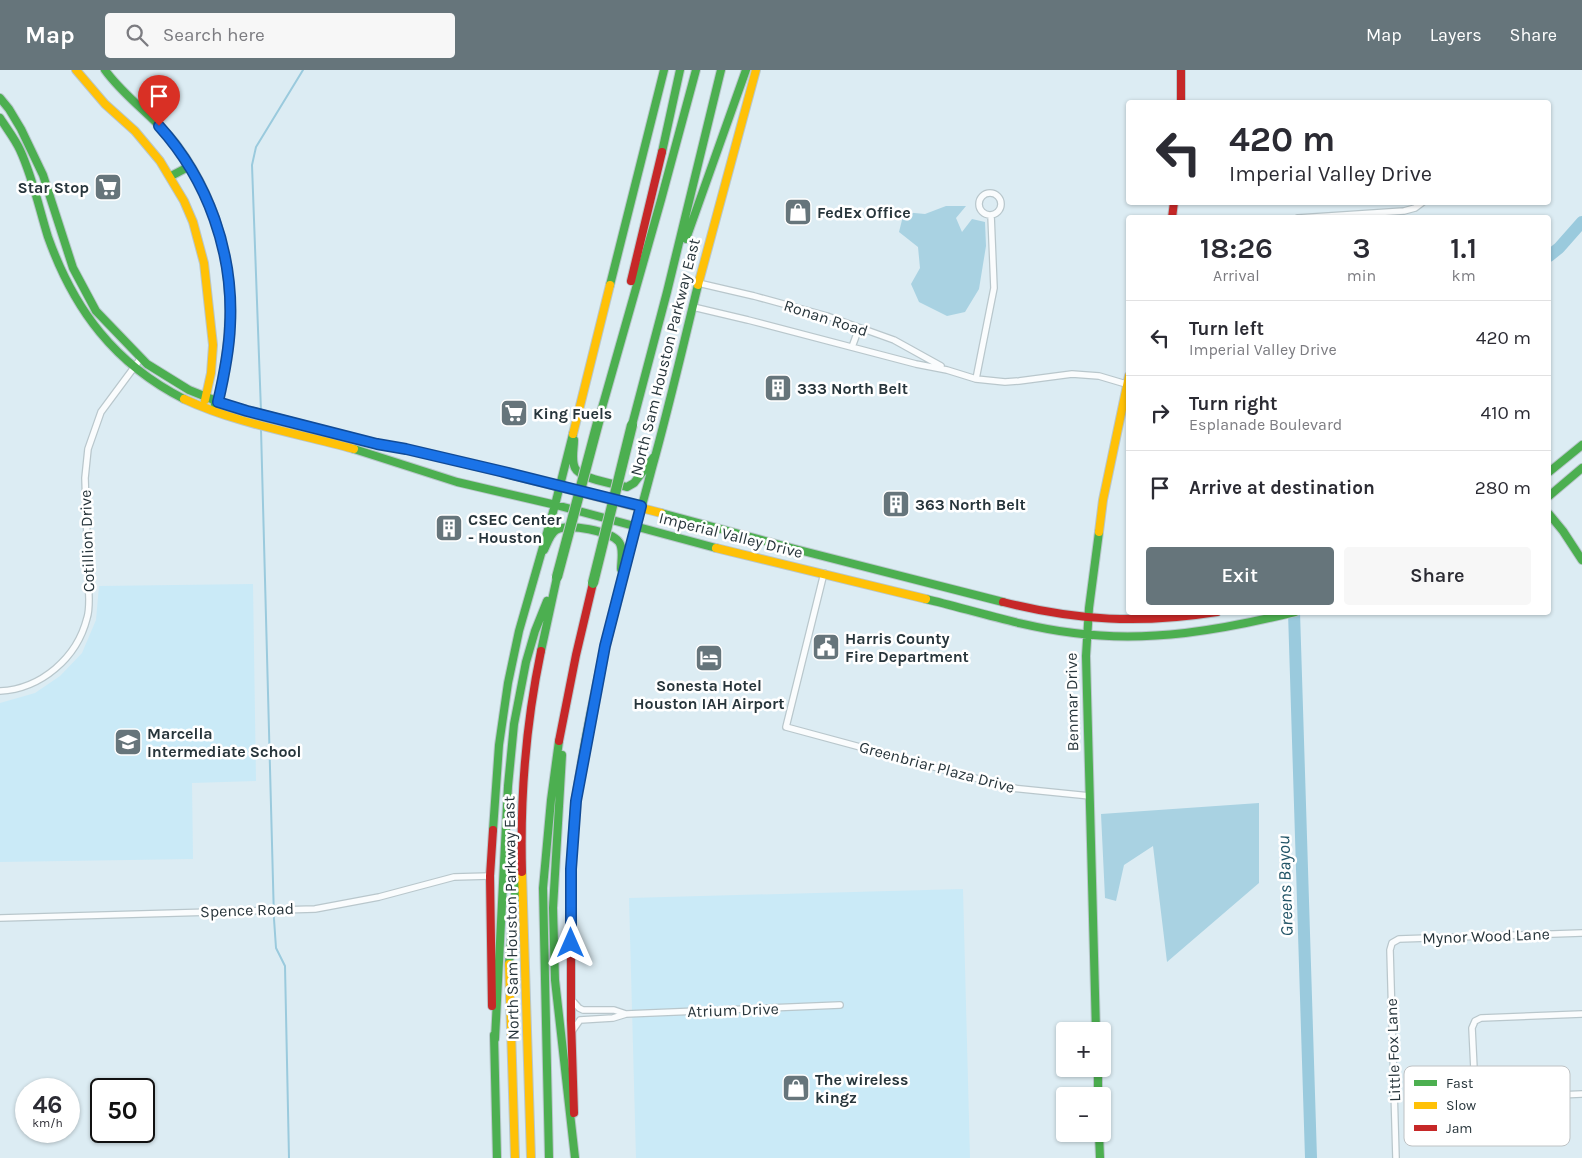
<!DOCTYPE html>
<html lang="en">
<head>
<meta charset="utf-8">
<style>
  :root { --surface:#fff; --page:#f7f7f7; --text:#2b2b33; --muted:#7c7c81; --line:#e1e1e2; --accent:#66757b }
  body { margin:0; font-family:Karla,sans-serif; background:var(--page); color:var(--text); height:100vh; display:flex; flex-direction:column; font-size:19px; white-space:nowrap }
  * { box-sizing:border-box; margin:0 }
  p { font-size:16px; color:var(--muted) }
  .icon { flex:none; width:28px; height:28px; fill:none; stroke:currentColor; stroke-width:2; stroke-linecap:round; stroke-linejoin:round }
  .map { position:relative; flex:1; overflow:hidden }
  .side { position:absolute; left:1126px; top:145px; width:425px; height:400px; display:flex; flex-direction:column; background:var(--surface); border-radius:5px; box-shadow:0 1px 4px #0004 }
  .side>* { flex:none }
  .top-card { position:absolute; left:1126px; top:30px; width:425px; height:105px; border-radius:5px; box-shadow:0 1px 4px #0004; background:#fff; color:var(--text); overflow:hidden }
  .controls { position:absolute; left:1056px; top:952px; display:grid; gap:10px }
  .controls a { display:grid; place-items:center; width:55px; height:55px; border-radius:5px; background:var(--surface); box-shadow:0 1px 4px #0004; font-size:25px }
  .speed { position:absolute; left:15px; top:1008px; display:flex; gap:10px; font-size:25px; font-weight:700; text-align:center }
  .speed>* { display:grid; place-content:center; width:65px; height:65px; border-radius:50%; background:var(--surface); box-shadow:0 1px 4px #0004; line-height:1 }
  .speed small { font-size:12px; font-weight:400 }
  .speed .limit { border:2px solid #111; border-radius:8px; background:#fff; color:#111 }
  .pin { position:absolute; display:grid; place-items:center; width:42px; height:42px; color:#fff; margin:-51px -21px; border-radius:50% 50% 50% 0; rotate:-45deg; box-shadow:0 0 5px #0007 }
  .pin .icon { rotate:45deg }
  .me { position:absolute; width:55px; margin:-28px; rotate:0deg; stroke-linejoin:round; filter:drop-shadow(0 0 4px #0008) }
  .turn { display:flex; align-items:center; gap:18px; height:105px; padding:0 20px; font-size:22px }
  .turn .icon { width:65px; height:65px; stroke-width:2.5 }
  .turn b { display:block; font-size:35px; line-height:42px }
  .eta { display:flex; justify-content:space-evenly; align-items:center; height:85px; text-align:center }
  .eta b { font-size:30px; font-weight:600; line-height:35px }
  .button { display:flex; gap:10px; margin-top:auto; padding:10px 20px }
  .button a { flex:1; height:58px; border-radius:5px; background:var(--accent); color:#fff; font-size:20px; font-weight:600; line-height:58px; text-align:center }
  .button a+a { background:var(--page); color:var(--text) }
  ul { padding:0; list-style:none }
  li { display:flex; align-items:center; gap:15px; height:75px; padding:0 20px; border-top:1px solid var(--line) }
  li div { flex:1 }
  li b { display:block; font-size:19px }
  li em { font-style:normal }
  header { display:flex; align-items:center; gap:30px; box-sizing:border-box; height:70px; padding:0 25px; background:var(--accent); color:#fff }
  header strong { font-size:24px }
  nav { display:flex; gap:28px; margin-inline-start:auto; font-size:18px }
  .search { width:350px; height:45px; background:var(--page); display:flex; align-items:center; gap:12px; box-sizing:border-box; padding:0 18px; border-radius:5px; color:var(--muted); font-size:19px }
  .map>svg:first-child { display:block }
</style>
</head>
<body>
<header>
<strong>Map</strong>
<div class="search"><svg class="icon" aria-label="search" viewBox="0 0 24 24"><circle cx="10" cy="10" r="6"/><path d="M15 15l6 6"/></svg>Search here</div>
<nav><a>Map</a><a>Layers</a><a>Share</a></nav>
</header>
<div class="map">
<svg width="1582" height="1088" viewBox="0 0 1582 1088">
  <rect width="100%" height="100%" fill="#dcecf3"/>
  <path fill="#caeaf7" d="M253,514L256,711L192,713L193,789L0,792V633L35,623L60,606L82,583L96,550L99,516Z
    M963,819L970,1088H636L629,828Z"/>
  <path fill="#a9d2e2" d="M946,136H966L956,148L962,162L972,149L985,152L986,176L979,219L965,242L947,246L919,232L911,214L920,198L918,177L899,162L904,142L925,144Z
    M1259,733V813L1167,892L1153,776L1124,795L1116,831L1105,828L1101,744Z"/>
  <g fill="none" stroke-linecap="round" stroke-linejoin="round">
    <path stroke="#9acadd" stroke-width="2" d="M261,341L252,95L256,77L303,0
      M261,359L274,849L276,878L285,896L289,1088"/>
    <path stroke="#9acadd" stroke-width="12" d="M1549,186L1559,178L1582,152
      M1294,542L1311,1088"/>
    <g stroke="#b9c7cc" stroke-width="8">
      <path id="street" d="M979 134a11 11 0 1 1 22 0a11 11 0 1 1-22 0Z
        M1298,148L1404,141L1415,138L1423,132
        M698,213L754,226L827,246L894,270L941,296
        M693,237L748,250L916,294L947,300L976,309L1005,312L1019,311L1072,304L1099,306L1126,314
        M852,277L859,258
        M976,309L994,218L991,145
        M824,503L786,657L1012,718L1090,726
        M0,621C41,619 77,588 87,548C89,542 89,535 89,529L85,408L88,379L101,342L141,288
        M0,848L315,839L379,827L454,807L490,806
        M571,929L579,938L583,940H614L626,944
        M1582,944L1481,948L1475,951L1472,958L1475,1020L1479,1025L1486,1028L1582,1024
        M571,963L580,950L613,948L626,944L840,935
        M1396,1088L1390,880L1392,873L1399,869L1582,863"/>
    </g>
    <g stroke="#b9c7cc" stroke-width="10">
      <path id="fast" d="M105,0C125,28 155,47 176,74C234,151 239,241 218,332L215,334
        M0,28L9,39L21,59L43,105L73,198L96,241L147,294L189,320L224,334L377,374L406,379L489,399
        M0,48C7,59 15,69 20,80C33,108 39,138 48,167C74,240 115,294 184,329
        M662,82L680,0
        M171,106L190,96
        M686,169L746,0
        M610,215L664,0
        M600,345L661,130L696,0
        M632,355L667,222L721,0
        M574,370C574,379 571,390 575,398C580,409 615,414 627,417L634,413L654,387
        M354,379L457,412L556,435L716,478
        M1549,402L1582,375
        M1549,426L1582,398
        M661,443L795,479L1003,532
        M1549,444L1563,461L1582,490
        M544,480C547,474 550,464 556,460C568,453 611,461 619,472C624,479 621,491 621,499
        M926,529C975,541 1024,557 1074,563C1149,573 1222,560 1295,542
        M541,581L557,507
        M562,685L553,838L555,910L575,1088
        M493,760L499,675L508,613L519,561L555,435L573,364
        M571,870C571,823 570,776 576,730C591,617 623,508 652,398C669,337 683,276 698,215
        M509,894L517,802
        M1096,961L1086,586L1089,538L1099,462
        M494,965L497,1088
        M495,969L508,716L514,654L526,592L535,561L547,531
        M1098,999V1026
        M1099,1064L1100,1088
        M549,1088L543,818L551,730L559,671"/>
    </g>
    <g stroke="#b9c7cc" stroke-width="10">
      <path id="slow" d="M76,0L105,34L135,61L160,91L184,131L193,152L204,193L213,275L211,303L205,330
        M698,215L756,0
        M184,329C238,354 297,363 354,379
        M573,364L610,215
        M489,399L661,443
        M1099,462L1103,430L1129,306
        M716,478L926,529
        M522,802L531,1088
        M509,894L515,1088"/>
    </g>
    <g stroke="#b9c7cc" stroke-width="10">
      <path id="jam" d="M1181,0V32
        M1172,148L1174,132
        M631,211L662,82
        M1003,532C1077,551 1141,554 1217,542
        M559,671L576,585L593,513
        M522,802C520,729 526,653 541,581
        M571,870V950L574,1043
        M492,936L490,806L493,760"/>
    </g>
    <use href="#street" stroke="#fafcfd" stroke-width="5.5"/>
    <use href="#fast" stroke="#4caf50" stroke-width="8"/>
    <use href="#slow" stroke="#ffc107" stroke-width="8"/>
    <use href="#jam" stroke="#c62828" stroke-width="8"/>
    <g stroke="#bfc8cc" stroke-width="12" stroke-linecap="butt">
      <path id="fast-bridge" d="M557,507L600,345
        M593,513L632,355"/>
    </g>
    <use href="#fast-bridge" stroke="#4caf50" stroke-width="10"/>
  </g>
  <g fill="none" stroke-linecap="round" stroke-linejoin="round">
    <g stroke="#114b97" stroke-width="12">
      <path id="route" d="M159,56C208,110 234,183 230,256C229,282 224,306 218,332L247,341L377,374L406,379L500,401L641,436L605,576L576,731L571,799V873"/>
    </g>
    <use href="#route" stroke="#1a73e8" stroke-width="9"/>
  </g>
  <defs>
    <g id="supermarket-square" transform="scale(1.4375)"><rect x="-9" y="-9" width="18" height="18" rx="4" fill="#66757b" stroke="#fff"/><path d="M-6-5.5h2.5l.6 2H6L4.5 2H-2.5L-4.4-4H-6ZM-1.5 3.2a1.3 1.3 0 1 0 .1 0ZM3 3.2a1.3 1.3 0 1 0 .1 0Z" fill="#fff"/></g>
    <g id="shop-square" transform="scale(1.4375)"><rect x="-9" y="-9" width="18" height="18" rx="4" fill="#66757b" stroke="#fff"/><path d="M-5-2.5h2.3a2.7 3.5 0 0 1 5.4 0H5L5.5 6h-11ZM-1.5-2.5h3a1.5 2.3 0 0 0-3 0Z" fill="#fff"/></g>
    <g id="building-square" transform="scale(1.4375)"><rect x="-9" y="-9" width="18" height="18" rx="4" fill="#66757b" stroke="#fff"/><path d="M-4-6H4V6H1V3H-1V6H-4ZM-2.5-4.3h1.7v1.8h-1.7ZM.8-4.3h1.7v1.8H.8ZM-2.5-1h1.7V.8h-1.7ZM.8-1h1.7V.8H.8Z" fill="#fff"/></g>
    <g id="civic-square" transform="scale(1.4375)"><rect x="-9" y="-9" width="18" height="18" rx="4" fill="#66757b" stroke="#fff"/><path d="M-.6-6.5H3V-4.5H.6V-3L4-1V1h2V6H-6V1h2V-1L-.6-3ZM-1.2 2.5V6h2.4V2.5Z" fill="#fff"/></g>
    <g id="hotel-square" transform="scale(1.4375)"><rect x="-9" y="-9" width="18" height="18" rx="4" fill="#66757b" stroke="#fff"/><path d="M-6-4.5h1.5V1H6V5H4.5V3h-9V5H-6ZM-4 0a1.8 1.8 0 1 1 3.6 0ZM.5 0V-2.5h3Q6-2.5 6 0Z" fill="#fff"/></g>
    <g id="school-square" transform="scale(1.4375)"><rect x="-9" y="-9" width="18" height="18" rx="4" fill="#66757b" stroke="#fff"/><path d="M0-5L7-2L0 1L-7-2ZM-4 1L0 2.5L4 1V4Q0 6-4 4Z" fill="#fff"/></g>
  </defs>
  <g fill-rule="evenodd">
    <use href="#supermarket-square" x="108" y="117"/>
    <use href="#shop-square" x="798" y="142"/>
    <use href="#building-square" x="778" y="318"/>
    <use href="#supermarket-square" x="514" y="343"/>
    <use href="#building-square" x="896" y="434"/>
    <use href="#building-square" x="449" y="458"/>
    <use href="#civic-square" x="826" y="577"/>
    <use href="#hotel-square" x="709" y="588"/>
    <use href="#school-square" x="128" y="672"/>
    <use href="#shop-square" x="796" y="1018"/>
  </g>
  <g text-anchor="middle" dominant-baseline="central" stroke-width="5" stroke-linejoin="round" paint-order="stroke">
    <g font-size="16" font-weight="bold" fill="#27353b" stroke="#fff" text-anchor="start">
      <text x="89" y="117" text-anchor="end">Star Stop</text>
      <text x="817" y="142">FedEx Office</text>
      <text x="797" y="318">333 North Belt</text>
      <text x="533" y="343">King Fuels</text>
      <text x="915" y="434">363 North Belt</text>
      <text x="468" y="449">CSEC Center<tspan x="468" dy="18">- Houston</tspan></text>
      <text x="845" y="568">Harris County<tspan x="845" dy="18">Fire Department</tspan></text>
      <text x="709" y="615" text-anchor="middle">Sonesta Hotel<tspan x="709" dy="18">Houston IAH Airport</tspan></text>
      <text x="147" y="663">Marcella<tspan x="147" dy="18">Intermediate School</tspan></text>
      <text x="815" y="1009">The wireless<tspan x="815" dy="18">kingz</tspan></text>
    </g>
    <g font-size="16" fill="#27353b" stroke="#fff">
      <text transform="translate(826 248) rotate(18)">Ronan Road</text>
      <text transform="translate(665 287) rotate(-76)">North Sam Houston Parkway East</text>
      <text transform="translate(731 465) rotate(14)">Imperial Valley Drive</text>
      <text transform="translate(87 471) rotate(-92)">Cotillion Drive</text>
      <text transform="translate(1072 632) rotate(-91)">Benmar Drive</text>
      <text transform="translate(937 697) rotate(15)">Greenbriar Plaza Drive</text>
      <text transform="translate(247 840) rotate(-2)">Spence Road</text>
      <text transform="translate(511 848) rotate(-91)">North Sam Houston Parkway East</text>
      <text transform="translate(1486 866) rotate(-2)">Mynor Wood Lane</text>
      <text transform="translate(733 940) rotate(-2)">Atrium Drive</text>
      <text transform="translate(1393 980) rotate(-92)">Little Fox Lane</text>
    </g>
    <g font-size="18" font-style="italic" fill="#235567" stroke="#fff">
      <text transform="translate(1285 816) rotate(-92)">Greens Bayou</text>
    </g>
  </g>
  <rect x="1404" y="996" width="166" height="80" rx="8" fill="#fff" stroke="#bec2c4" stroke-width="1"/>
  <rect x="1414" y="1010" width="23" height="6" fill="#4caf50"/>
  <rect x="1414" y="1032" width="23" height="7" fill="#ffc107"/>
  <rect x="1414" y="1055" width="23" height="6" fill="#c62828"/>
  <g font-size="14" fill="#27353b">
    <text x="1446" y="1018">Fast</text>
    <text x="1446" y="1040">Slow</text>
    <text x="1446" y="1063">Jam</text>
  </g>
</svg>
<div class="controls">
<a>+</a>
<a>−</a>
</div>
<div class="speed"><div>46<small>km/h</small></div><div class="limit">50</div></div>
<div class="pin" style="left:159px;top:56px;background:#d93025"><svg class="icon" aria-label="arrive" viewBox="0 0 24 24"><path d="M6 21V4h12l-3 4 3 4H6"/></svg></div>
<svg class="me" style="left:571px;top:873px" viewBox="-20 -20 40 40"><path d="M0-17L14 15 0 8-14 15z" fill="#1a73e8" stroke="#fff" stroke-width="4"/></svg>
<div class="top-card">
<div class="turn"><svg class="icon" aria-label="left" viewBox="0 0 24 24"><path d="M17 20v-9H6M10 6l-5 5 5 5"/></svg><div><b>420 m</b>Imperial Valley Drive</div></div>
</div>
<section class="side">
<div class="eta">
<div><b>18:26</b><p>Arrival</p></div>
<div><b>3</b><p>min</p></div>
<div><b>1.1</b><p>km</p></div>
</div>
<ul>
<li><svg class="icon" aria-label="left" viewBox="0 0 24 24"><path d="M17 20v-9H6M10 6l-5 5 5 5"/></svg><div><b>Turn left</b><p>Imperial Valley Drive</p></div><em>420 m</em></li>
<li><svg class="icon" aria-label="right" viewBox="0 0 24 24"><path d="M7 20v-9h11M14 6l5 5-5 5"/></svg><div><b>Turn right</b><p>Esplanade Boulevard</p></div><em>410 m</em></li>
<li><svg class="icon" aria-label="arrive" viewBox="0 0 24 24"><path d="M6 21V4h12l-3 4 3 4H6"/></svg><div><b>Arrive at destination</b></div><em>280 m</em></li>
</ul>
<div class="button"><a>Exit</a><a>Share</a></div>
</section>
</div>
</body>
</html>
